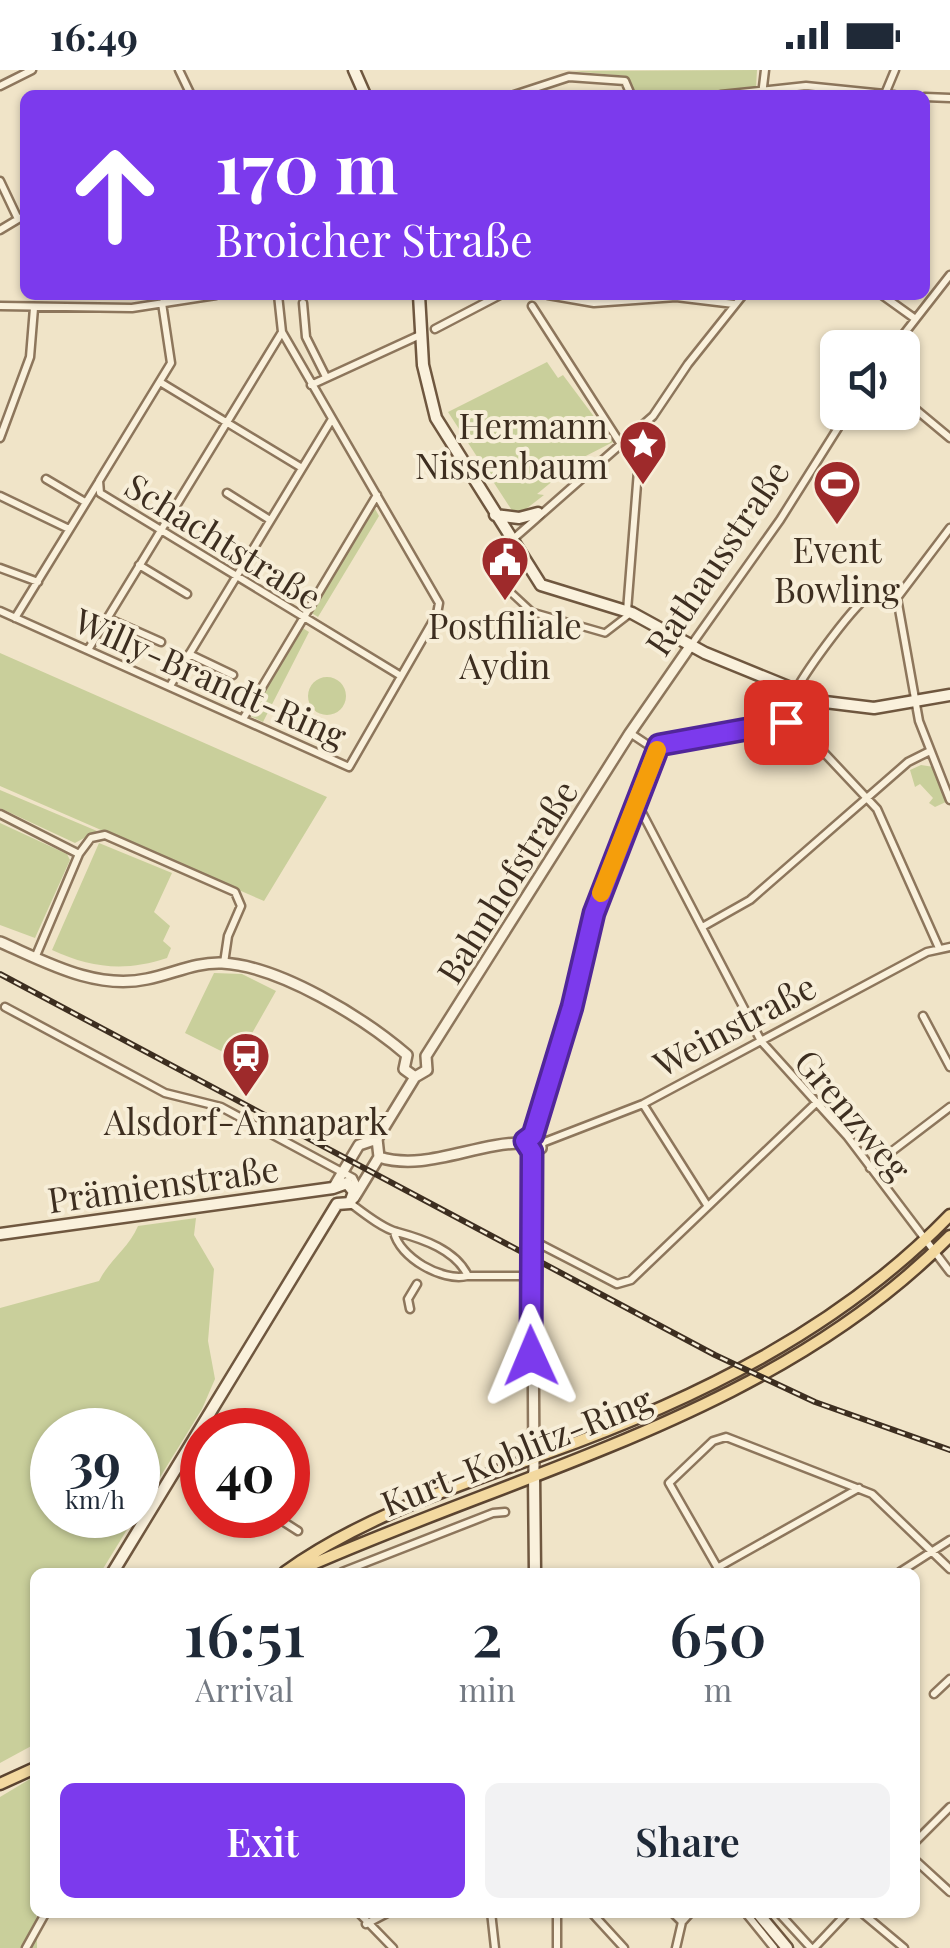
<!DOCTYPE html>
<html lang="en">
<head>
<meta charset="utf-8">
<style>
  :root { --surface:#fff; --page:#f2f2f3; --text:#1f2937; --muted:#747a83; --accent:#7c3aed }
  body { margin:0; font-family:"Playfair Display",serif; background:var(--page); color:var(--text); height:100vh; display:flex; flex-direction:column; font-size:38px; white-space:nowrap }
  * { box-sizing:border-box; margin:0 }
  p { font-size:32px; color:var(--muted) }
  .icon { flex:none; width:55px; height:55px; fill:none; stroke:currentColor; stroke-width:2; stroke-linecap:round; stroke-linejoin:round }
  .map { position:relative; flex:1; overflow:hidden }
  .side { position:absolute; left:30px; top:1498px; width:890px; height:350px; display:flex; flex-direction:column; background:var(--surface); border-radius:15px; box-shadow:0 2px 8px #0004 }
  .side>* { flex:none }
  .top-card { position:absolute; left:20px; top:20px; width:910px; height:210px; border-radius:15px; box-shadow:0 2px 8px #0004; background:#7c3aed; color:#fff; overflow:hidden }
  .tools { position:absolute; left:820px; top:260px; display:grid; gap:20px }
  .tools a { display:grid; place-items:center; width:100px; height:100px; border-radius:15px; background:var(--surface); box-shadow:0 2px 8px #0004; font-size:50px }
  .speed { position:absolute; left:30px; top:1338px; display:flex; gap:20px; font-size:50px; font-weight:700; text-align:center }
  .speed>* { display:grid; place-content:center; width:130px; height:130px; border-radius:50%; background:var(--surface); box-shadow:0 2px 8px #0004; line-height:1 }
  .speed small { font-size:25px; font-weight:400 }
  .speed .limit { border:15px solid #d22; background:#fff; color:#111 }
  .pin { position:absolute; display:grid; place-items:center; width:85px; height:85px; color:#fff; margin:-42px; border-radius:20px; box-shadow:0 5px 15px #0006 }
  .me { position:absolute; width:110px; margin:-55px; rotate:359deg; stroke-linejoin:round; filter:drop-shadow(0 0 8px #0008) }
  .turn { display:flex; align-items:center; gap:35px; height:210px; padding:0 30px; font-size:45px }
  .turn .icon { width:130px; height:130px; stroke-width:2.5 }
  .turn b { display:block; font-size:70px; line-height:85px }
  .eta { display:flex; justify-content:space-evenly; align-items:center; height:170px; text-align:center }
  .eta b { font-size:60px; font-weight:600; line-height:70px }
  .action { display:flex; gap:20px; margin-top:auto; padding:20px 30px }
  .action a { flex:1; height:115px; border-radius:15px; background:var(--accent); color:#fff; font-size:40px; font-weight:600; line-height:115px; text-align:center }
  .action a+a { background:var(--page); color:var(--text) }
  .status { display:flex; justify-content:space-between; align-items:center; height:70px; padding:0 50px; background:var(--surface); direction:ltr }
  .status svg { height:28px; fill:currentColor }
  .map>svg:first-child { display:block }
</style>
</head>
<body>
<div class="status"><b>16:49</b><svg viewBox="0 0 49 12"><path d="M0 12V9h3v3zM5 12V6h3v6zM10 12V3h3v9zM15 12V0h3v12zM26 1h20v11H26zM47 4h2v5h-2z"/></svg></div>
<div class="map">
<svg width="950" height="1878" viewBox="0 0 950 1878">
  <rect width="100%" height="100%" fill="#f0e4c8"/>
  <path fill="#c9cf9b" d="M757,0L756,18L704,25H635L627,6L571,1Z
    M547,292L558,308L563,305L613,372L578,390L537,424L544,425L526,439L513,442L448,342Z
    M374,437L379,446L318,547L310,542Z
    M301,557L309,562L263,652L248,645Z
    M0,583L327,727L264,831L0,716Z
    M308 626a19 19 0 1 1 38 0a19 19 0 1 1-38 0Z
    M921,695L934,697L948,731L935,737L929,733L933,728L920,714L915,717L910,700Z
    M0,720L97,761L75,773L0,738Z
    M0,753L67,784L70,790L35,868L0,855Z
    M99,773L172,803L154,842L170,856L163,871L171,878L167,888C125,902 91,898 52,880Z
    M214,903L242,904L276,921L242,981L231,986L185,963Z
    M196,1148L194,1165L214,1199L208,1271L215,1309L202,1339L138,1443V1360H52V1445H136L101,1502H35V1674L0,1693V1238L99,1211C110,1189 128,1179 138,1156Z
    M35,1706L37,1878H0V1727Z"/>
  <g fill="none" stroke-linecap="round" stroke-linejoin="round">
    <g stroke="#8d765c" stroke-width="10">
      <path id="pedestrian" d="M504,493L505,517L532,542L605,563L631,543"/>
    </g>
    <g stroke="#8d765c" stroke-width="11">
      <path id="minor" d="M179,0L191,25
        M0,16L32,0
        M885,24L895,0
        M514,25L569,7L625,11L631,25
        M721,25L806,16L894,25
        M762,25L765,0
        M925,27L950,28
        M0,111L18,149
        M0,160L25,145
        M548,225L594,233L676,227L734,234
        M882,225L914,248
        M162,233L171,293L99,411L100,423L401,606
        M303,233L306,267L326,307
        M0,236L132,238L216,225
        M532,236L638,401L627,541
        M435,259L500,225
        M893,278L950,205
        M160,312L302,398
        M311,315L420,265
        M902,328L950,368
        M0,368L30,287L34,238
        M46,409L85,432
        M227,423L270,450
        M0,426L69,459
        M950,458L897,528L919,651L950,730
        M512,470L653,346L688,294L743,225
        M139,495L187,524
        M0,498L38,512
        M0,541L349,697L437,544L439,533L282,262L278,225
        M15,548L98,413
        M107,548L161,572
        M692,574L780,450L848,342
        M88,580L282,262
        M189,584L233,605
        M170,616L332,349
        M796,620C807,600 855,532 873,523C882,519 890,524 897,528
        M243,649L377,425
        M630,663L648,675H659L770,654L798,655L877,739L939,878
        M638,735L761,971L847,1066L950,1202
        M0,744L79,784
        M704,856L750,830L908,692L928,682
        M35,888L79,784L91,768L105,765L235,822L241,836L228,866L224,893
        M5,937L165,1023L221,1037L353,1108L359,1120
        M923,946L950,997
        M643,1034L707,1135
        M533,1065L572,937L594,843L659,675
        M542,1073L643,1034L927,882L950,877
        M870,1098L950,1037
        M350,1133C362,1142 383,1159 397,1162C423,1169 456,1180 468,1206H530
        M394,1162C399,1187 442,1212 467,1206
        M532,1170L617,1214L631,1210L817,1032
        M410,1239L408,1229L417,1214
        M182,1391L202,1402
        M273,1445L298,1461
        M717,1498L859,1418
        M342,1502L493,1443L505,1442
        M720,1502L669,1413L713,1371L726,1367L872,1424L950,1499
        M900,1502L950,1470
        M934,1624L950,1609
        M915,1772L950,1737
        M915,1790L950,1822
        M358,1842L393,1878
        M491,1842L495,1878
        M591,1842L624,1878
        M672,1842L682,1852
        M745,1842L774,1878
        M778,1842L811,1878
        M861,1842L904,1878
        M366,1854L389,1842
        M26,1878L46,1842
        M557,1878V1842
        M676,1878L682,1852L691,1842
        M814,1878L848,1842"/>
    </g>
    <g stroke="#8d765c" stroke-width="14">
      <path id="tertiary" d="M0,872C46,892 95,920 147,909C173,904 195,892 222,893C280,896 364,948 407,985
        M407,985L404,999L415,1007
        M426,986L630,663L691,575
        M415,1007L427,1000L426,986
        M525,1073L531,1065L540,1068L541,1078L532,1082
        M532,1082L534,1404
        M379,1087C426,1102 476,1072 525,1073
        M335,1115L359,1075L377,1069
        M354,1128L379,1087L377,1069L415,1007"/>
    </g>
    <g stroke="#6f573f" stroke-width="15">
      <path id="secondary" d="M354,0L365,25
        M419,225L423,295L436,348L541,515L632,543L705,583L825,632L874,638L950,625
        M495,445L519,448L538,443
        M333,1118L347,1113L354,1122L350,1133L337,1134
        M0,1164L333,1118
        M534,1404L535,1502
        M113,1502L337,1134
        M757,1842L787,1878"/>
    </g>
    <g stroke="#5b4430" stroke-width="15">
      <path id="primary" d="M285,1502C363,1446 458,1416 547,1383C695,1330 840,1259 950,1145
        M295,1502C516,1402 775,1345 950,1166
        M0,1714L35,1698"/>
    </g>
    <use href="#pedestrian" stroke="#faf1dc" stroke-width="5"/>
    <use href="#minor" stroke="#faf1dc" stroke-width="6"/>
    <use href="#tertiary" stroke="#faf1dc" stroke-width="9"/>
    <use href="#secondary" stroke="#faf1dc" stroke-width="10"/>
    <use href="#primary" stroke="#f3d9a0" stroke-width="10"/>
    <g stroke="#3d2e20" stroke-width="6">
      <path id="rail" d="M0,904L715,1285L815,1332L950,1380"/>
    </g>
    <use href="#rail" stroke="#f7eed8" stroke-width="2.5" stroke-dasharray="8" stroke-linecap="butt"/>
  </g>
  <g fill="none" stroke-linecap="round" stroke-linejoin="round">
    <g stroke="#51269a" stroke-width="25">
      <path id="route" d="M531,1286L532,1082L525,1071L533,1065L572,937L594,843L659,675L786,652"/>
    </g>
    <use href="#route" stroke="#7c3aed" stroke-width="18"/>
    <path stroke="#f59e0b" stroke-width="18" d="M601,823L657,680"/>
  </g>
  <defs>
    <g id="sight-pin" transform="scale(2.5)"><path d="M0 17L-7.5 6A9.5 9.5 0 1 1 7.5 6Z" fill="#9e2a2b" stroke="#f7eed8"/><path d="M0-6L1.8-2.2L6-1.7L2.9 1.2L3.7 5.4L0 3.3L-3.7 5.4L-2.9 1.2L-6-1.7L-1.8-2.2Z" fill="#fff"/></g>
    <g id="stadium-pin" transform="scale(2.5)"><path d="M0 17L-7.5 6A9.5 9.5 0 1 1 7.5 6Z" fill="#9e2a2b" stroke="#f7eed8"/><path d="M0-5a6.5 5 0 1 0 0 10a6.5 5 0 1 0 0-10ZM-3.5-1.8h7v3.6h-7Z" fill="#fff"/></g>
    <g id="civic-pin" transform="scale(2.5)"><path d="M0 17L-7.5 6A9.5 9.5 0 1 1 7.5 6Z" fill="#9e2a2b" stroke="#f7eed8"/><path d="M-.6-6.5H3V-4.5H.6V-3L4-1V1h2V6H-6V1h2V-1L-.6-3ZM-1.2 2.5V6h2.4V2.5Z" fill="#fff"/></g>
    <g id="station-pin" transform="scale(2.5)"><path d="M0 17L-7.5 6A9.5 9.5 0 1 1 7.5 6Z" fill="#9e2a2b" stroke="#f7eed8"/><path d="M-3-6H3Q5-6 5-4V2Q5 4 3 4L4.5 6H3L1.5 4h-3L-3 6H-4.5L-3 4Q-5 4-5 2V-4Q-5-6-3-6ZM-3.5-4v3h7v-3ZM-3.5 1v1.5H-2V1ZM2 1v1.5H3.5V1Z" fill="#fff"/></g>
  </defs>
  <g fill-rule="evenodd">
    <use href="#sight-pin" x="643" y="374"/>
    <use href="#stadium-pin" x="837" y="414"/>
    <use href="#civic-pin" x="505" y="490"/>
    <use href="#station-pin" x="246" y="986"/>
  </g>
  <g text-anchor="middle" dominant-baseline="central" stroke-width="8" stroke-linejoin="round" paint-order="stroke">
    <g font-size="35" fill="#3d2e20" stroke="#f7eed8">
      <text x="608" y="354" text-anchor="end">Hermann<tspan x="608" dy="40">Nissenbaum</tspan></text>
      <text x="837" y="478">Event<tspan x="837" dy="40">Bowling</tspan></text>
      <text x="505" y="554">Postfiliale<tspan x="505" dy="40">Aydin</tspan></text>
      <text x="246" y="1050">Alsdorf-Annapark</text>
    </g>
    <g font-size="35" fill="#3d2e20" stroke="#f7eed8">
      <text transform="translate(224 470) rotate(32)">Schachtstraße</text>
      <text transform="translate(716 487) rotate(-56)">Rathausstraße</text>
      <text transform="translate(211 607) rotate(24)">Willy-Brandt-Ring</text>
      <text transform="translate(506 811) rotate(-58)">Bahnhofstraße</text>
      <text transform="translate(734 954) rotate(-28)">Weinstraße</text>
      <text transform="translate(854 1044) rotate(50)">Grenzweg</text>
      <text transform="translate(163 1113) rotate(-8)">Prämienstraße</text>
      <text transform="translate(516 1380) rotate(-22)">Kurt-Koblitz-Ring</text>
    </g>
  </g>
</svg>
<div class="tools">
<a><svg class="icon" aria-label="sound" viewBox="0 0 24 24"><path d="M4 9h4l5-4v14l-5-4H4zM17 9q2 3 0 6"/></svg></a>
</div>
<div class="speed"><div>39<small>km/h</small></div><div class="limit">40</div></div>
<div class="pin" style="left:786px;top:652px;background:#d93025"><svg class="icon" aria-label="arrive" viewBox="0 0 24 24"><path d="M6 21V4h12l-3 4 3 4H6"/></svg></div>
<svg class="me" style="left:531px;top:1286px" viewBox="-20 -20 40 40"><path d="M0-17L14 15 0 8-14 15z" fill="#7c3aed" stroke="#fff" stroke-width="4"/></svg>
<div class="top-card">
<div class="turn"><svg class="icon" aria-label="ahead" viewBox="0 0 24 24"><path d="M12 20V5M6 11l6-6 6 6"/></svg><div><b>170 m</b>Broicher Straße</div></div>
</div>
<section class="side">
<div class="eta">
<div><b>16:51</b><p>Arrival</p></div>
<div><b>2</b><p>min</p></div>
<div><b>650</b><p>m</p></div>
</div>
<div class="action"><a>Exit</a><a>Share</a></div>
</section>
</div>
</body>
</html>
